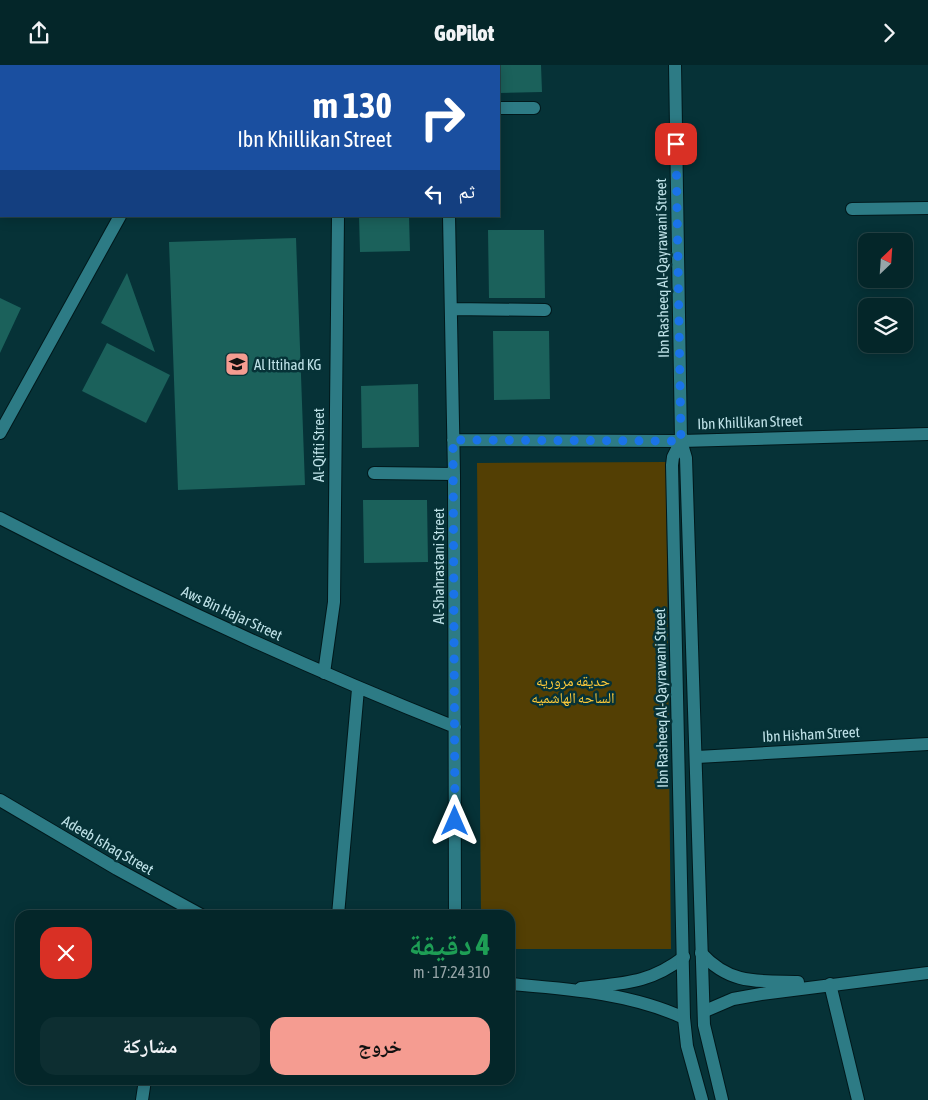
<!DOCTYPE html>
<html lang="ar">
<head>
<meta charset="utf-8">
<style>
  :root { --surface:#042629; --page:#0d2e31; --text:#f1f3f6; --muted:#97a5a8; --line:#254346; --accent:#f59c91 }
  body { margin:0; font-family:"Asap Condensed","Noto Naskh Arabic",sans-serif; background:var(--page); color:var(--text); direction:rtl; height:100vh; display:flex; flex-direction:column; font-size:19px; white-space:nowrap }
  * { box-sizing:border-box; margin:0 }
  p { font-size:16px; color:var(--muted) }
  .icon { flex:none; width:28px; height:28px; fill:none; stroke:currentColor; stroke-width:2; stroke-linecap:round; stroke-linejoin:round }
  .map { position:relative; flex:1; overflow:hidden; direction:ltr }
  .drawer { position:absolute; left:15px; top:845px; width:500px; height:175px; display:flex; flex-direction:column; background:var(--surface); border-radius:15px; box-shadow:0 2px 12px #0003,0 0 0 1px var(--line); direction:rtl }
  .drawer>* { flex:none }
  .guide { position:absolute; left:0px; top:0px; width:500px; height:152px; box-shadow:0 2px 12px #0003,0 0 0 1px var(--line); direction:rtl; background:#1a4fa0; color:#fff; overflow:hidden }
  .needle { width:32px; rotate:25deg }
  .fabs { position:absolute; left:858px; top:168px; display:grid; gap:10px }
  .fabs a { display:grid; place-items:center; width:55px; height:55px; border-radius:10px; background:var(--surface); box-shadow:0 2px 12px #0003,0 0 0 1px var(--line); font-size:25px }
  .pin { position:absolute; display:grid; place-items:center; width:42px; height:42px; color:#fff; margin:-21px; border-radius:10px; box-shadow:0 2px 8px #0006 }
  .me { position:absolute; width:55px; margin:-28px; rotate:0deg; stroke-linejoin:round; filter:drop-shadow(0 0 4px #0008) }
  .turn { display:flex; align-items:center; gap:18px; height:105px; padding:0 25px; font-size:22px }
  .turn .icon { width:65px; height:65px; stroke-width:2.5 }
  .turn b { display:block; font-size:35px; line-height:42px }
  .then { display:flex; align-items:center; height:48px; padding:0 25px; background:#0003; gap:10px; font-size:19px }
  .round { display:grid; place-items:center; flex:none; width:52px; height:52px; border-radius:15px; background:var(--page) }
  .head { display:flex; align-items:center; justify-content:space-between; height:85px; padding:0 25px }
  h1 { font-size:30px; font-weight:800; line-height:38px; color:#1e9e55 }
  .action { display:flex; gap:10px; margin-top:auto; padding:10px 25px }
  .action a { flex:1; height:58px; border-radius:15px; background:var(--accent); color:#111; font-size:20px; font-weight:800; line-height:58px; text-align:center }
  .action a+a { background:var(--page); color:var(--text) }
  header { display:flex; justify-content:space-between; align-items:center; height:65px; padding:0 25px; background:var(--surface); font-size:22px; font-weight:800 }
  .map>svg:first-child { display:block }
</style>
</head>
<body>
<header><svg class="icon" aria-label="forward" viewBox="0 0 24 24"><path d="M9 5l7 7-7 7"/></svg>GoPilot<svg class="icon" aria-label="share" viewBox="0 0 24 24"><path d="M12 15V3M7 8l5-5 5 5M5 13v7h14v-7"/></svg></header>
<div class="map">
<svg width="928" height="1035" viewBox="0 0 928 1035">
  <rect width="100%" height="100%" fill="#063237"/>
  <path fill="#533f04" d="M666,397L671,884H510V850H481L477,398Z"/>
  <path fill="#1b615b" d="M499,0H541L542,27L499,28Z
    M359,151H409L410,186L360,187Z
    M488,165H544L545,233H489Z
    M296,173L305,420L178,425L169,177Z
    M127,208L155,287L101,258Z
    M0,233L21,243L0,288Z
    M493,266H549L550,334L494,335Z
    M107,278L170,310L146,358L82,326Z
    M418,319L419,382L362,383L361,321Z
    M363,435H427L428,497L364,498Z"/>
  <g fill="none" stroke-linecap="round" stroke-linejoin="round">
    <g stroke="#01181b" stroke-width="14">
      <path id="street" d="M451,0V1
        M675,0L681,376
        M202,1L203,0
        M499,43H534
        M852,144L928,143
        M449,151L454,409L455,850
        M451,244L545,245
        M0,368L120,151
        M453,375L681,376L928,369
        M374,408L454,409
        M0,453C149,530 299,600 455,662
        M324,608L334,537L338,151
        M697,692L928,679
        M0,735L117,804L201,850
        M338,850L358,624
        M701,888C730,920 758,916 798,917
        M510,919C568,924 630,928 684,953
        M830,919L858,1035
        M581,923C623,918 649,919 684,892
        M705,946L733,934L761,929L928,908
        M142,1035L145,1015"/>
    </g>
    <g stroke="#01181b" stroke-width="14">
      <path id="secondary" d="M681,376L673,392L672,400L684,953L687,981L702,1035
        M681,376L686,393L704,960L722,1035"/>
    </g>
    <use href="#street" stroke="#2d7b85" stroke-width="12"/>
    <use href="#secondary" stroke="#2d7b85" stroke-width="12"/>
  </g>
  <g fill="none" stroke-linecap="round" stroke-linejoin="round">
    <path stroke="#1a73e8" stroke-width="9" stroke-dasharray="0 16.2" d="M455,756L453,375L681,376L676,79"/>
  </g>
  <defs>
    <g id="school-square" transform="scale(1.25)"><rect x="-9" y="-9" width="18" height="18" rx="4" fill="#f59c91" stroke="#063237"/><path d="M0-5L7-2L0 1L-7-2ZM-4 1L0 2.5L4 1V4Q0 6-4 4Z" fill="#111"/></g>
  </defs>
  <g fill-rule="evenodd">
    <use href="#school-square" x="237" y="299"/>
  </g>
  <g text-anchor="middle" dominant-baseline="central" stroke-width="5" stroke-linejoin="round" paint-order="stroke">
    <g font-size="15" fill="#bee1e7" stroke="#063237">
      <text transform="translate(662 203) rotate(-91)">Ibn Rasheeq Al-Qayrawani Street</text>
      <text transform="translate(750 357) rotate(-2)">Ibn Khillikan Street</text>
      <text transform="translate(318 380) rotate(-90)">Al-Qifti Street</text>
      <text transform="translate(438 501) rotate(-90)">Al-Shahrastani Street</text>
      <text transform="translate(232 548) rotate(25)">Aws Bin Hajar Street</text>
      <text transform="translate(661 633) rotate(-91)">Ibn Rasheeq Al-Qayrawani Street</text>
      <text transform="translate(811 669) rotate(-3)">Ibn Hisham Street</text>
      <text transform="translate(108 780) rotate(30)">Adeeb Ishaq Street</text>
    </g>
    <g font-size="15" fill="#bee1e7" stroke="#063237" text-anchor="start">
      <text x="254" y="299">Al Ittihad KG</text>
    </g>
    <g font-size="15" fill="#feca3a" stroke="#063237">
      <text x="573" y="615">حديقه مروريه<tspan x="573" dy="17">الساحه الهاشميه</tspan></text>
    </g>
  </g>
</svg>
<div class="fabs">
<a><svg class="needle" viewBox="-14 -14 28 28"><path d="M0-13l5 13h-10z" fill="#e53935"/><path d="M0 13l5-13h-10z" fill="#97a5a8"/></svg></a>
<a><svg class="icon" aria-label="layers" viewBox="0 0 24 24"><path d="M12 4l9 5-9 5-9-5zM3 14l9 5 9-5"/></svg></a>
</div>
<div class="pin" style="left:676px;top:79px;background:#d93025"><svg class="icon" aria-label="arrive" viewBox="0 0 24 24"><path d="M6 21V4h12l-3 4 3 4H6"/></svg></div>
<svg class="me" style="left:455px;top:756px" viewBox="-20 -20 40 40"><path d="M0-17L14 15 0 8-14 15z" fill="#1a73e8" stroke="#fff" stroke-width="4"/></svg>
<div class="guide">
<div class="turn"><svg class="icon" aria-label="right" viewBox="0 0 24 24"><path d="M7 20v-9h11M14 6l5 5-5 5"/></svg><div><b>130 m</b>Ibn Khillikan Street</div></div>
<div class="then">ثم<svg class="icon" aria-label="left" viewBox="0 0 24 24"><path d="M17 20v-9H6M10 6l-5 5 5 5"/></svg></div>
</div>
<section class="drawer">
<div class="head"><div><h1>4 دقيقة</h1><p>310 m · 17:24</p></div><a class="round" style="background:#d93025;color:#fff"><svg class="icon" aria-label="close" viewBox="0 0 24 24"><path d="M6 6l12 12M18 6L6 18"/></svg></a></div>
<div class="action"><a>خروج</a><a>مشاركة</a></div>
</section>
</div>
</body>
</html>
